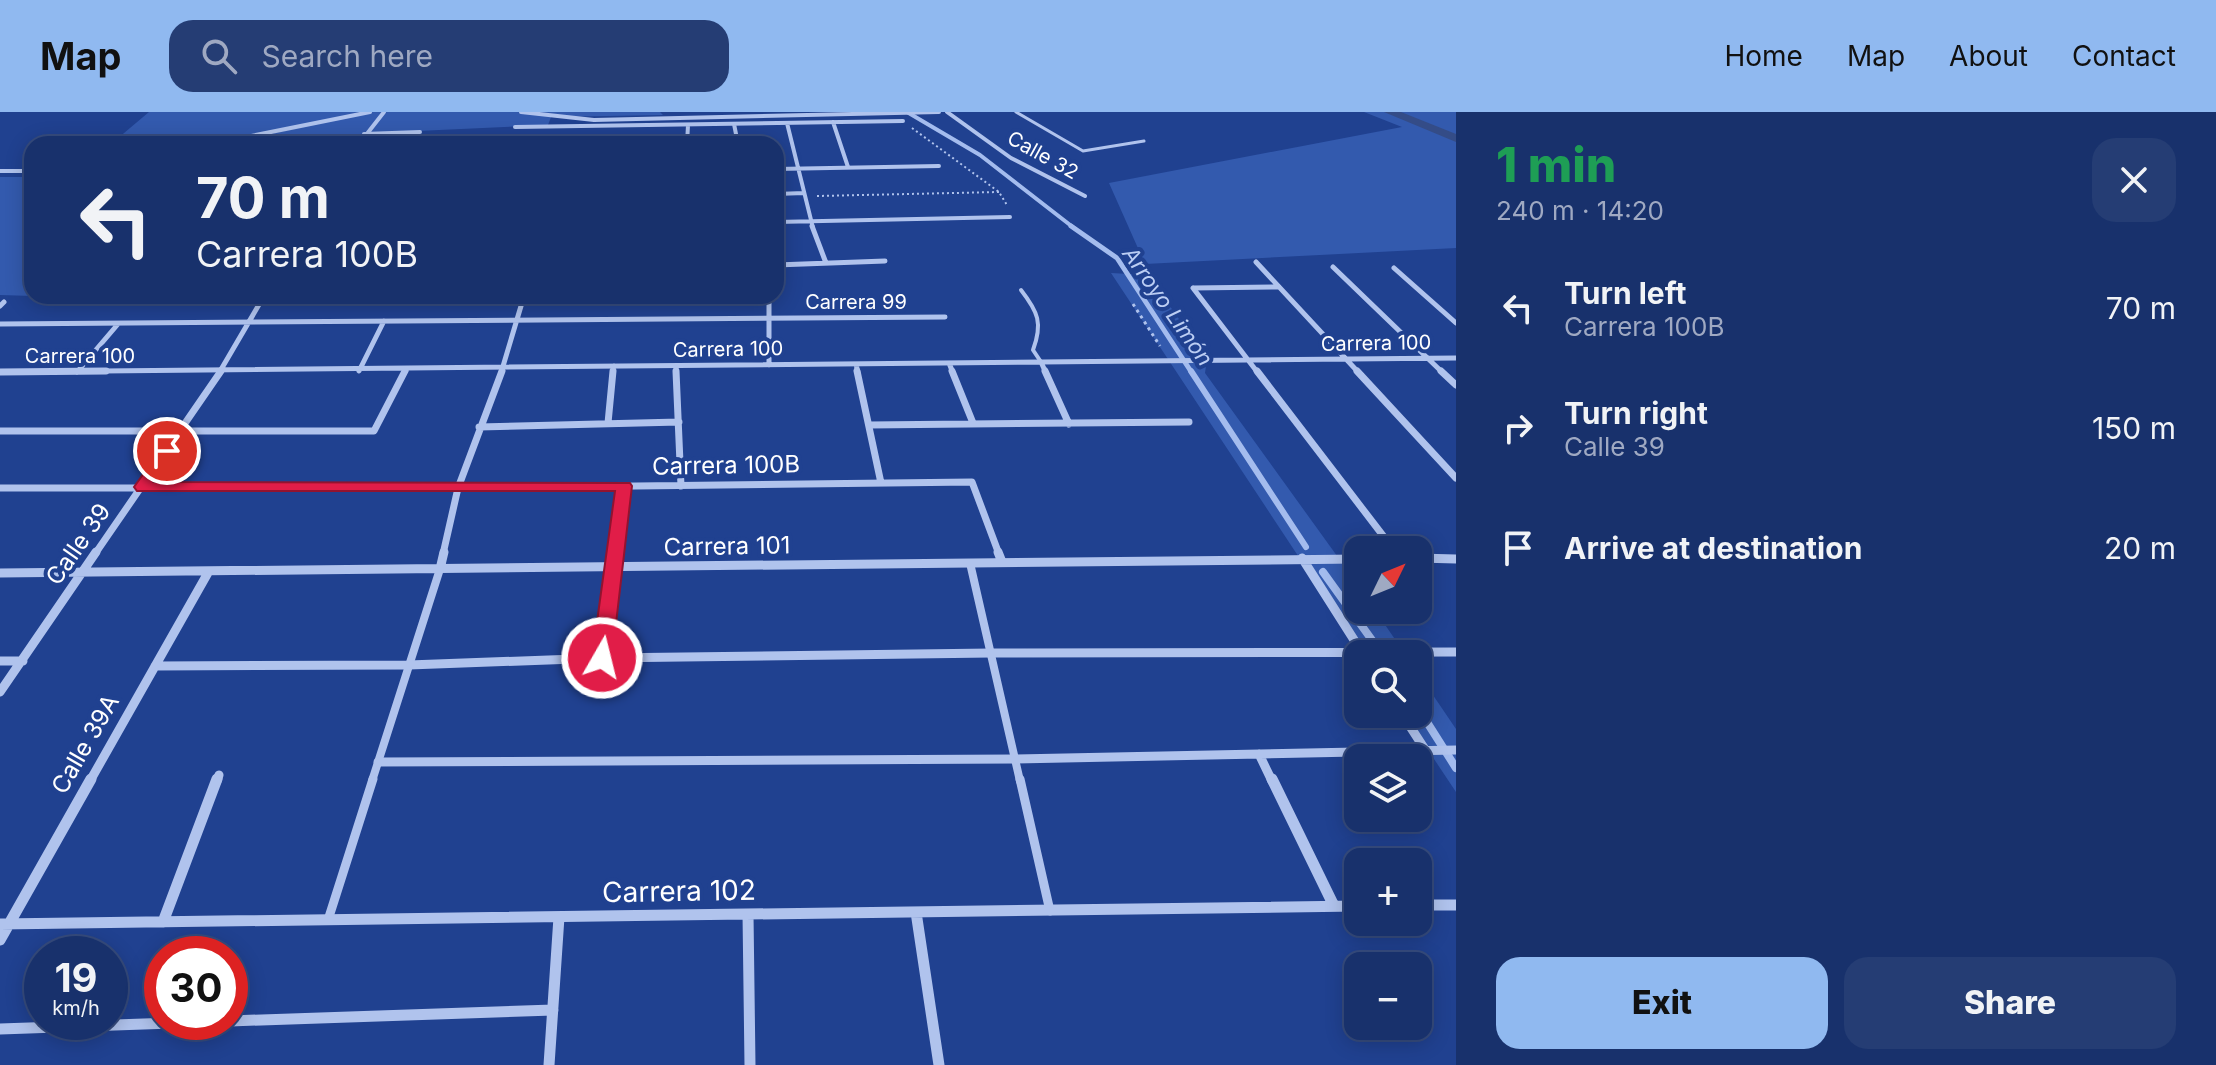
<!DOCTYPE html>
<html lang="en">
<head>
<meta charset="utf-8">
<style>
  :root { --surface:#18316c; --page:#253d74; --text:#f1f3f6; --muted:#9fa9c2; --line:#364c7f; --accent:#90b9f0 }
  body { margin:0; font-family:Inter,sans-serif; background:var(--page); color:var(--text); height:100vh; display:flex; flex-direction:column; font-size:30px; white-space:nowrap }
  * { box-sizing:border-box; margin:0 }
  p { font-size:26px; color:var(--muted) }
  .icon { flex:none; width:44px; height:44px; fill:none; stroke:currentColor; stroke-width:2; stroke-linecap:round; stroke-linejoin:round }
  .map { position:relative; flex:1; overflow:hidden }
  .side { display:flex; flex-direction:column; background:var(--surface); width:760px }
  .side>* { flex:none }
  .top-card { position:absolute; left:24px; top:24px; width:760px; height:168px; border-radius:24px; box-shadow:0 4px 20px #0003,0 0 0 2px var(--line); background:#18316c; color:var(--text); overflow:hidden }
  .needle { width:52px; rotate:47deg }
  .buttons { position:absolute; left:1344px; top:424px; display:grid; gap:16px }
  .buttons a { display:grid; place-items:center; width:88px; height:88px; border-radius:16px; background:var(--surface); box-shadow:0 4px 20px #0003,0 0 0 2px var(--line); font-size:40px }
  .speed { position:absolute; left:24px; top:824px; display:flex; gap:16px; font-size:40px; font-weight:700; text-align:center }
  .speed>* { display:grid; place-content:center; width:104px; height:104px; border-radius:50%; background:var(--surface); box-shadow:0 4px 20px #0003,0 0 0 2px var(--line); line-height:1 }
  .speed small { font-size:20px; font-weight:400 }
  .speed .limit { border:12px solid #d22; background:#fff; color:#111 }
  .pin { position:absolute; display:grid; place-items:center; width:68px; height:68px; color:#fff; margin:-34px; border:4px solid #fff; border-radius:50%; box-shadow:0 2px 8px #0007 }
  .me { position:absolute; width:88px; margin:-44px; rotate:8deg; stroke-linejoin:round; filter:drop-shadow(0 0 6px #0008) }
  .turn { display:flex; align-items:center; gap:28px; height:168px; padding:0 40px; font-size:36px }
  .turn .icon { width:104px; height:104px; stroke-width:2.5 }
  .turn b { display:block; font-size:56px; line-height:68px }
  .round { display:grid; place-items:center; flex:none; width:84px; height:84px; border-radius:24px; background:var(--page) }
  .headline { display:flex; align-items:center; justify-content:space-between; height:136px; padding:0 40px }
  h1 { font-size:48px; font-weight:800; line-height:60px; color:#1e9e55 }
  .action { display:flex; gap:16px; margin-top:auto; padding:16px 40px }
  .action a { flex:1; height:92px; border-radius:24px; background:var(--accent); color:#111; font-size:32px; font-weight:800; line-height:92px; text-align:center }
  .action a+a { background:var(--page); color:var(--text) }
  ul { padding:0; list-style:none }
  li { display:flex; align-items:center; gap:24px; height:120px; padding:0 40px }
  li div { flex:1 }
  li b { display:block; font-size:30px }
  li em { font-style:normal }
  header { display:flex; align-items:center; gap:48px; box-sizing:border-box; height:112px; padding:0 40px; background:var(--accent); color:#111 }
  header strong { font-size:38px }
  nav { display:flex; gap:44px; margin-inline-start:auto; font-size:28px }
  .search { width:560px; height:72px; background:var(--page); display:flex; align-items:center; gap:20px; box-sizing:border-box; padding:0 28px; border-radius:24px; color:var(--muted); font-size:30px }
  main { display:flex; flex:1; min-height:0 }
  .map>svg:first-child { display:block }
</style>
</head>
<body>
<header>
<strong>Map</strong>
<div class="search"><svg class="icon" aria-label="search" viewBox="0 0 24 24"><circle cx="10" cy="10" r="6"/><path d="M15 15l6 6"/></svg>Search here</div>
<nav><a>Home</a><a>Map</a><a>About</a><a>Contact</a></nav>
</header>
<main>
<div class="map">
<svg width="1456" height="953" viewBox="0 0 1456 953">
  <rect width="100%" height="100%" fill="#204190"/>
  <path fill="#335aae" d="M149,0H660L663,3L551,5L548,13L374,21L365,32H227L315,12L211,32H111Z
    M1364,0H1456V136L1145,152L1109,71L1402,15Z
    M0,65H32V184L0,183Z
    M1111,161L1148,163L1207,247L1205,261L1358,473V498H1375L1405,542H1363Z
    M1418,561L1456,617V680L1404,602H1418Z"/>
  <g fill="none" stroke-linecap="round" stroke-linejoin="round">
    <path stroke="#a4bcee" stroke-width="4" d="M907,0L980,43L1074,116"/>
    <path stroke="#a4bcee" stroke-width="5" d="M1071,114L1117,146L1192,261"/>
    <path stroke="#a4bcee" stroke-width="6" d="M1191,259L1306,435"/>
    <path stroke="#a4bcee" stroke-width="8" d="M1323,460L1382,542
      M1418,596L1456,656"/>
    <path fill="#344c87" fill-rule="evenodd" d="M1384,0H1401L1456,22V30Z"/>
    <path stroke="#b0c3ed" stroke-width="2" stroke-dasharray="2 3" stroke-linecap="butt" d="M912,16L999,80L1007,93
      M817,84L999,80"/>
    <path stroke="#b0c3ed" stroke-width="3" stroke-dasharray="3 4" stroke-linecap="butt" d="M1133,192L1160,234"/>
    <path stroke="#b0c3ed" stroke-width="3" d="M1016,0L1083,39L1144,29"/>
    <path stroke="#b0c3ed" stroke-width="4" d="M1021,178C1038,200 1043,211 1033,238L1041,250"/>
    <path stroke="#b0c3ed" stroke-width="8" d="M970,451L1020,669
      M372,669L440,457"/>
    <path stroke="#b0c3ed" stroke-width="9" d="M1020,667L1050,799
      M328,808L373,667"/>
    <path stroke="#b0c3ed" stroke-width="4" d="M521,0L594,8L939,0
      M947,0L1011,46L1085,84
      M833,10L848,55
      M787,11L813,116
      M734,12L738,32
      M515,15L903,9
      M364,22L420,20
      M211,32L370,0
      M359,32L384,0
      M687,32L688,13
      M776,57L939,54
      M0,59H32
      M776,82L804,81
      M776,110L1010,105"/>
    <path stroke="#b0c3ed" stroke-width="5" d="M812,114L826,151
      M1256,150L1359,261
      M776,153L885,149
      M1333,155L1443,261
      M1394,156L1456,211
      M1193,176L1258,261
      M1193,176L1279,175
      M769,184V253
      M0,194L4,190
      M0,212L945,205
      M1041,250L1046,261
      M949,251L953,261
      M856,252L858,261
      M676,254V261
      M359,259L384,209
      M0,260L1456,246
      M77,260L118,212
      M219,261L264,184
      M404,261L406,258
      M501,261L524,184
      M613,261L614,254"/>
    <path stroke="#b0c3ed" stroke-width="7" d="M676,259L681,374
      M857,259L881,371
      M952,259L973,311
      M1045,259L1069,312
      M1257,259L1394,438
      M1357,259L1456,366
      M1441,259L1456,273
      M0,260L106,259
      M608,311L613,259
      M869,313L1189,310
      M479,315L679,310
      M0,319H374L405,259
      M0,376H458L972,370L999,442
      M95,442L221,259
      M443,442L458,376L502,259
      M615,442L624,374"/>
    <path stroke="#b0c3ed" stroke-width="9" d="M998,440L1002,450
      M1302,446L1363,542
      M1418,446L1456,447
      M440,457L444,440
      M0,461L1358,447
      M602,546L616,440
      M0,549H23
      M155,554L409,553L602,546L991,541L1456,540
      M0,580L96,440
      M1402,602L1426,639
      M1259,642L1272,669
      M378,650L1015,647L1456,638
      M90,669L209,459
      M217,669L219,663"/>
    <path stroke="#b0c3ed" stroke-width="11" d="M1272,667L1334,794
      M1418,793H1456
      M916,800L939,953
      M748,802L750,953
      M163,810L217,667
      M0,812L1358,794
      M0,828L91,667
      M230,909L553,898
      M0,917L201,910
      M549,953L559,805"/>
  </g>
  <path fill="#e11d48" stroke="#92132f" stroke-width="2" d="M167,334L175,339L154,370L630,371L632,374L612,546L602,553L592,546L615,379H137L134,375L162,336Z"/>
  <g text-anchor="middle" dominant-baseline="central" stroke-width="8" stroke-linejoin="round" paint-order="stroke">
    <g font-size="20" fill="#fff" stroke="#204190">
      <text transform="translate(1043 43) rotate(29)">Calle 32</text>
      <text x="856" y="190">Carrera 99</text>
      <text transform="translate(1376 231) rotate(-1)">Carrera 100</text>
      <text transform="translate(728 237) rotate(-1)">Carrera 100</text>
      <text x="80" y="244">Carrera 100</text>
    </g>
    <g font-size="22" font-style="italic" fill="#bccef4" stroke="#204190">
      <text transform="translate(1168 194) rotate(55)">Arroyo Limón</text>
    </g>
    <g font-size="24" fill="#fff" stroke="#204190">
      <text transform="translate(726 353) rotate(-1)">Carrera 100B</text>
      <text transform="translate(78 432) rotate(-55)">Calle 39</text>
      <text transform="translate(727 434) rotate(-1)">Carrera 101</text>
      <text transform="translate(85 632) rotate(-60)">Calle 39A</text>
    </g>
    <g font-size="28" fill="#fff" stroke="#204190">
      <text transform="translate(679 779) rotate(-1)">Carrera 102</text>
    </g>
  </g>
</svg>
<div class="buttons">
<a><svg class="needle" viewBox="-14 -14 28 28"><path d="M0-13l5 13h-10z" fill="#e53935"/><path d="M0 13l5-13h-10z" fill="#9fa9c2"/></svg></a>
<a><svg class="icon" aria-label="search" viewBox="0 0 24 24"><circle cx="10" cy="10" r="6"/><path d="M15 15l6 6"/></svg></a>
<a><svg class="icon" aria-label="layers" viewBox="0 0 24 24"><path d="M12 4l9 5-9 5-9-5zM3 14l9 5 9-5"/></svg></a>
<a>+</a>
<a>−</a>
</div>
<div class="speed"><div>19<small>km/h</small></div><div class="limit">30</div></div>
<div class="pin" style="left:167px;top:339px;background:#d93025"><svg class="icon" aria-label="arrive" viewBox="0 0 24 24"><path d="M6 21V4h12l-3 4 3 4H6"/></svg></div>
<svg class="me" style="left:602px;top:546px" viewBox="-20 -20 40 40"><circle r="17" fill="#e11d48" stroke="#fff" stroke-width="3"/><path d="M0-11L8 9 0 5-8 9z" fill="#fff"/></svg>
<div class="top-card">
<div class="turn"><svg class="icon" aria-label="left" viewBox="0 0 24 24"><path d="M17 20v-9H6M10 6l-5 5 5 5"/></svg><div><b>70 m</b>Carrera 100B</div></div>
</div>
</div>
<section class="side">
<div class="headline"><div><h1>1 min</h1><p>240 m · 14:20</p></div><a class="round"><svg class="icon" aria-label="close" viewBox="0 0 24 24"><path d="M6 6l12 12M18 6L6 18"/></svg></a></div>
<ul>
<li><svg class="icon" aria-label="left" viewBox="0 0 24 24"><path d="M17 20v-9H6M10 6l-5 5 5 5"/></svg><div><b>Turn left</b><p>Carrera 100B</p></div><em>70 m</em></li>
<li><svg class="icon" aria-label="right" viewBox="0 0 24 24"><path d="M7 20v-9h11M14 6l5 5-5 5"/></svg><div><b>Turn right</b><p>Calle 39</p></div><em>150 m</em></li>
<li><svg class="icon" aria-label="arrive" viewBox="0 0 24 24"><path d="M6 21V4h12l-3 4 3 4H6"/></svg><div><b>Arrive at destination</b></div><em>20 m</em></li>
</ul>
<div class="action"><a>Exit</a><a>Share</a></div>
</section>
</main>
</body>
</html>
